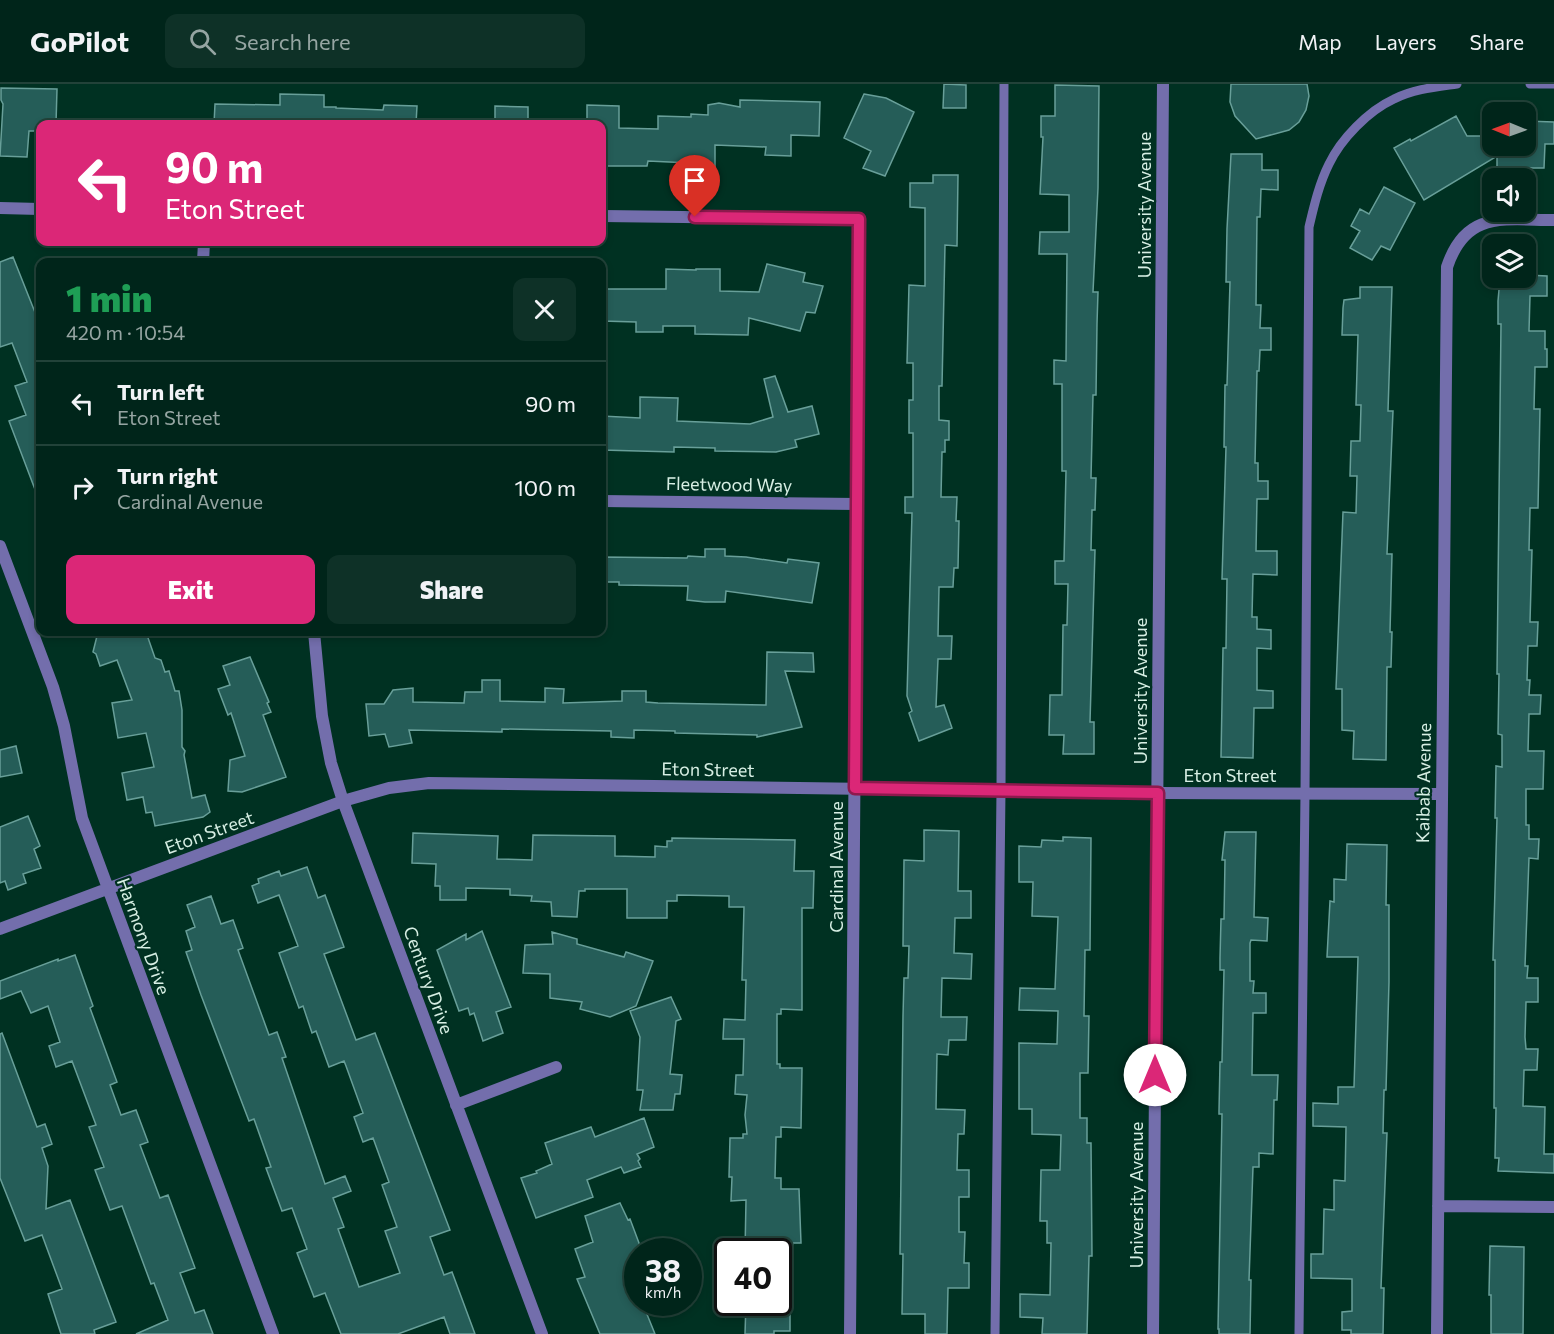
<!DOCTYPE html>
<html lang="en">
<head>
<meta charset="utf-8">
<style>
  :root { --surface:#00251a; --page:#0e3127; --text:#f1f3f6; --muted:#95a5a2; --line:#224239; --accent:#db2777 }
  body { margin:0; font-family:Commissioner,sans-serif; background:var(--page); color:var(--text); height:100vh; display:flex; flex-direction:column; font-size:22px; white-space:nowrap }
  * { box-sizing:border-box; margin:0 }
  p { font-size:20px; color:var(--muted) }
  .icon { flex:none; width:33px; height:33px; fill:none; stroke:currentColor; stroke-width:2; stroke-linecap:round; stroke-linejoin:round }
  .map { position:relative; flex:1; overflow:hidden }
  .sheet { position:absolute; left:36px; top:174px; width:570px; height:378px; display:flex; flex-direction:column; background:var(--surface); border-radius:12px; box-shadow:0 3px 9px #0003,0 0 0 2px var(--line) }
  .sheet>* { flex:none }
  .hud { position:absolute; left:36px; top:36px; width:570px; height:126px; border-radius:12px; box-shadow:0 3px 9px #0003,0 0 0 2px var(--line); background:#db2777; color:#fff; overflow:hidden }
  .needle { width:39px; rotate:271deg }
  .buttons { position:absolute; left:1482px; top:18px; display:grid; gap:12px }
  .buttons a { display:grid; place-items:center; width:54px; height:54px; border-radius:12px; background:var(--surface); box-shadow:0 3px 9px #0003,0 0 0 2px var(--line); font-size:30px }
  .speed { position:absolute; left:624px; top:1154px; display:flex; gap:12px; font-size:30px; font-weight:700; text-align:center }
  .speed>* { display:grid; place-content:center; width:78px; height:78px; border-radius:50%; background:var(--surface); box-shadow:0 3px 9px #0003,0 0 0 2px var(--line); line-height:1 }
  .speed small { font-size:15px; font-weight:400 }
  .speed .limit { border:3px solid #111; border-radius:9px; background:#fff; color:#111 }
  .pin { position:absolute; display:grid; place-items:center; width:51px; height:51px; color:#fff; margin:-62px -26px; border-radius:50% 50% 50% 0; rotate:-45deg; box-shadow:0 0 6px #0007 }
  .pin .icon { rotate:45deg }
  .me { position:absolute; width:66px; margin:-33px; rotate:0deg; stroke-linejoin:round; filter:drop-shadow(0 0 4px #0008) }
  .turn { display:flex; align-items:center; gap:21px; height:126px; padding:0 30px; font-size:27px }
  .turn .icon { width:78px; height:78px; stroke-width:2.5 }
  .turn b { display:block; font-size:42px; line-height:51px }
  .round { display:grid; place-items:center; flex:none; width:63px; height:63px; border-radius:12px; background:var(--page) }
  .head { display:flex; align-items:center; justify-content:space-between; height:102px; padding:0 30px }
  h1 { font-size:36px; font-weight:800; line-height:45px; color:#1e9e55 }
  .cta { display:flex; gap:12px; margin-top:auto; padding:12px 30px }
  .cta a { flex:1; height:69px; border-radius:12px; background:var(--accent); color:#fff; font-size:24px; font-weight:800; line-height:69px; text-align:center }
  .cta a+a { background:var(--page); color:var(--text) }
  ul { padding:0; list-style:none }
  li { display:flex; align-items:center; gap:18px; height:84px; padding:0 30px; border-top:2px solid var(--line) }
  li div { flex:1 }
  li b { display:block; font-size:22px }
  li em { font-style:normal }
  header { display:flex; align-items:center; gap:36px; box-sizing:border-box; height:84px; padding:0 30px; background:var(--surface); border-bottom:2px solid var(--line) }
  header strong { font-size:28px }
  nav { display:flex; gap:33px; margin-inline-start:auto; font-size:21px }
  .search { width:420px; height:54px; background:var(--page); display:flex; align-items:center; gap:15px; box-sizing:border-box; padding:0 21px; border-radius:12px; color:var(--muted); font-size:22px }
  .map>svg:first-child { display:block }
</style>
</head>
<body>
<header>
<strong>GoPilot</strong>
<div class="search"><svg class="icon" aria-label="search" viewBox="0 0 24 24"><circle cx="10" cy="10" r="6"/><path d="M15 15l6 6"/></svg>Search here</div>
<nav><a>Map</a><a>Layers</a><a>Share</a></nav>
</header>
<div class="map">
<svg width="1554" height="1250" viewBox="0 0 1554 1250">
  <rect width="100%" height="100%" fill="#003122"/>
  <path fill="#255d58" stroke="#689f99" stroke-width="1.5" d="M944,0L966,1V24H943Z
    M1231,0H1307L1309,12L1306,26L1299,38L1289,46L1256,55L1235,32L1230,18Z
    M1055,1L1099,2L1098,104L1093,208H1098L1097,240L1096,311H1093L1091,394H1096L1095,426H1092L1091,466H1095L1090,638H1094V670H1063L1064,651H1049L1050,611H1062L1063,541H1067L1068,500H1055V477H1064L1066,387H1062V300H1054V276L1066,277L1067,170H1039L1040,148H1069V111L1040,110L1043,53H1041V32H1055Z
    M1,4L57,5L56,40H40V47H29L27,73L0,72L3,20L1,16Z
    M280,10L324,11V23H336V24L383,26L384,21L417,22L416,40H214L215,20L280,21Z
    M864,10L886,14L914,28L885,92L863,84L871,67L844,54Z
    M740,16L820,18L819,52L791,51V72L765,71L766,63L715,61V84L690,83V79L648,77L647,82H602V40H587V21L619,22V44L658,45V32L691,33V30L708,31V21L719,19L740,23Z
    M495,22L528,23V40H495Z
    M1456,32L1467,52H1492V62H1526V37L1554,38V60H1545L1544,84H1513V86H1497V72L1424,116L1394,64L1410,55L1411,57Z
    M1231,70H1262V86H1278V106L1261,105L1260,133H1257L1256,221H1261L1260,244H1271V266H1260L1259,287H1257L1255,379H1258V397H1268V415H1257L1256,467H1277V491L1253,490L1252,533H1257V545L1271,546V565L1257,564V606L1273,607V624H1254L1253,674L1221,673L1223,564H1226L1227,495H1222L1226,363H1224L1225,301H1227L1230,198H1226L1227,145Z
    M933,91H958L957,162L945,161L942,302H939V336L949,337V356H945V368H942L941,413H957L956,437H959L958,484H954L953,503H939L938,552H952L951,575H938L936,623L944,621L952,644L919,657L909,629L912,627L907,612L912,429H905V413H913V349H909V316H913V279H907L909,201L925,202V124L910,123V99H933Z
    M1384,103L1415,119L1390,166L1381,162L1372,176L1350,164L1360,147L1351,142L1360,125L1369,130Z
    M13,173L40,241V416H39L9,337L26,331L15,302L27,298L12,259L0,263V178Z
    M767,180L805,189L803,198L823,202L815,229L806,228L800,247L749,234L748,251L695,250V242H663V248H636V238L602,237V205H666V185L696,186V185H720V207L759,208Z
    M1526,191L1547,192V212H1530L1529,247H1545V265H1547V283H1535L1534,325H1540L1538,424H1530L1529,466H1532L1530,538H1538L1537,562H1528L1527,596H1530L1529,611H1541L1540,630H1529L1528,667H1544L1543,705H1526V741H1529V755H1539L1538,775L1529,774L1525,882H1528L1527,894H1538V918H1526L1525,953L1526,965H1538L1537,986H1524L1523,1022L1545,1023L1544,1070H1554V1089L1498,1087L1499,1074H1495L1496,1024H1494L1495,876H1493L1497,734H1495L1496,682L1502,683V651L1498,650L1499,590H1497L1501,240H1498V217L1500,194H1526Z
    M1360,203H1392L1388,327H1393L1387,470H1392L1390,548H1392L1391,583H1387L1386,676L1353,675L1354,647L1342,646V605H1336L1343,428L1356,429L1357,392H1350L1351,357H1360L1361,321H1356L1358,251H1342L1343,224L1344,216L1360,214Z
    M775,292L788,328L812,322L819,350L795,356L797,363L776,368L715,367V364L674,363V368L602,366V332L640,334V313L678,314L677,337L750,340L773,333L764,295Z
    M705,465H725V472L746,473L787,479L788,475L819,479L812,519L726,507L725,518H705L687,516L688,502L619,501V498H602V473L687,474L688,472L705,473Z
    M98,548H146L155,574L161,576L165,588L169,587L175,607H179L182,626V663L185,667L184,671L192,714L205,711L210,728L203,733L155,742L152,728L146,729L143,713L127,716L122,689L154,683L146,649L118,654L112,619L132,616L117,576L100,582L96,570L93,568Z
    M767,568L813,569L814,588L785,587L802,643L757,653V651L675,649V647L634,646V654L611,653V647L502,645V648L409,646L412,659L389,663L385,650L369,652L366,620H384L393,606L413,604V618L464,619L465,608H482V596H500V617L545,618V604L564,605L563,619L622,617V607H646V618L658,619L766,621Z
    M250,573L269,618L267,619L271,628L263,631L286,693L242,708L228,707L230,676L245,672L231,629L228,631L218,605L230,601L223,582Z
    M16,662L22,689L0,693V666Z
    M28,732L40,762L34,765L41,784L23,790L26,799L8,806L5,797L0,799V743Z
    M924,746L959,747L958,807H971V834H955L954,869L972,870L971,895L942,894L941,933H967L966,956H949L948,971L937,970L936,1025L965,1026L964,1050H958L957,1086H969V1113H959V1148H965L964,1179H969V1204H948L947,1250H925V1230H902L903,1170H900L903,932L904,894H908L909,862H903L904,776L924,777Z
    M1225,748H1256L1254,833L1268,834L1267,857L1251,856L1250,859V897H1254L1253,909H1266V929H1253L1252,991H1278L1277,1016H1274L1273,1070L1259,1069V1083H1253L1249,1196H1251L1250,1250H1219V1245H1218L1222,1030H1219V1027L1220,978H1222L1224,886H1220V874L1221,835H1224L1225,776H1222Z
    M413,749L498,752L497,775L532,776L533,751L615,752V772L655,773V762L667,763V757H672V754L795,756L794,787H814L813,824H802V926L781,925V930H777V980H780V984H802L801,1044L781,1043V1053H776L775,1094H781V1105H799L801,1159H793L792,1167H745L746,1116L731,1117L732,1093H729L730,1054H743V1050H747L745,1031L747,1011L735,1010L736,991H743L744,955H723L724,935L745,936L746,896H742L744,823H729V812L677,811V817H667V834H627V805H585V807H579L577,833L552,832L551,818L531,817L532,812L510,811V805L466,804V816H440V802H435L436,780L412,779Z
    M1063,753L1091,754L1090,866H1085L1084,932H1089L1088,989H1080V1034H1087V1059H1091L1092,1172H1089L1087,1250H1042L1043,1234L1020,1233V1210L1050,1211L1051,1159H1047V1137H1040L1041,1086H1060L1061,1051L1032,1050V1025H1019V959L1057,960L1058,927L1019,926L1020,904L1055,905L1058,833L1032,832L1033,798H1019V762L1041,763L1042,756L1063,757Z
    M1347,760L1387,761L1386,821H1389V898L1386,1006H1384L1383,1049H1387L1381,1204H1384L1383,1250H1351V1246H1342V1228L1352,1227V1195L1311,1194V1170H1323L1324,1125L1334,1126V1096L1345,1097L1346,1043L1313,1042V1019L1338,1020V1003H1354L1358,873H1327L1330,817L1334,818V795L1346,796Z
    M307,783L318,814L325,811L344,863L324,870L356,956L375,949L450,1146L430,1153L444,1191L452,1188L475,1250H450L444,1233L398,1250H341L325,1209L314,1213L297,1169L307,1165L292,1124L282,1127L266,1084L271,1083L254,1035L249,1037L201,911L186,868L192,866L186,847L195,843L187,821L211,812L221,840L233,836L243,864L238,866L269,951L277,948L286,973L282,974L325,1100L345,1092L351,1107L333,1114L344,1143L338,1145L359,1203L400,1189L385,1147L397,1143L382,1101L389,1098L373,1054L363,1058L354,1033L363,1029L346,982L344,977L329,983L316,947L312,949L303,922L299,924L279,869L298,862L279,811L258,819L252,802L259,799L258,795L279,787L281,792Z
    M482,847L511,923L496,928L503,949L483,957L474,929L470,931L468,924L459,927L437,866L466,850V856Z
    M552,848L577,855V860L624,873L626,868L653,877L636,922L610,933L580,925L582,918L550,914V890L523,889L525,861L553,860Z
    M75,871L93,922L90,924L117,998L110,1001L121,1031L136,1026L148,1058L140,1061L160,1114L168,1111L195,1184L180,1189L195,1229L204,1226L213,1250H136L168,1236L154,1199L151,1200L122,1122L110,1126L95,1086L104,1083L89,1043L96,1041L72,977L56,983L49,962L60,958L48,922L31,929L21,907L0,915V897L58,875V877Z
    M671,913L681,935L676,937L670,990L682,991L680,1010H675L673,1026H640L643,1006H637L640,953L630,927Z
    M2,949L37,1043L45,1040L52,1060L42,1064L48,1082L46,1125L70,1116L116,1238L94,1246L95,1250H61L48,1210L62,1205L42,1151L25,1157L0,1094V950Z
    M644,1034L654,1063L637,1070L640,1075L638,1077L641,1083L624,1089L621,1083L587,1096L593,1113L536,1134L521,1094L537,1089L536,1087L552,1080L545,1059L591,1043L595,1053Z
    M620,1119L628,1136L630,1135L642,1167H638V1218H642L655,1250H600L577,1195L585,1193L575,1165L593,1158L585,1132Z
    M1490,1162L1524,1163L1523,1250H1491V1211H1489Z
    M746,1218H790V1247H774V1250H745Z"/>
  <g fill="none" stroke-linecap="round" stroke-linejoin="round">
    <path stroke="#736eac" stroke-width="9" d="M1530,0H1554
      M995,1250L1001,706L1004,0
      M1299,1250L1305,709L1309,143C1314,122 1319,100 1329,80C1341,55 1368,27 1394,15C1414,5 1436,3 1457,0"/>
    <path stroke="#736eac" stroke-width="12" d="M0,124L40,125
      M602,132L859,135L850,1250
      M203,178L204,158
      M602,417L857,420
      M0,462L53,603L64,642L82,734L273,1250
      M314,548L322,632L331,679L343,717L542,1250
      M0,845L343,717L389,704L429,699L1158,709L1441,710
      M456,1021L556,983
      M1438,1122L1554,1123
      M1437,1250L1447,183C1466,126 1504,136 1554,136"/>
    <path stroke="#736eac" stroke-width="12" d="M1153,1250L1163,0"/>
  </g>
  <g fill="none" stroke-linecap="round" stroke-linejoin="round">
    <g stroke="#8e194d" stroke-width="15">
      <path id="route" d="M695,133L859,135L855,704L1158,709L1155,991"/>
    </g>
    <use href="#route" stroke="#db2777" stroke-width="10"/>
  </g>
  <g text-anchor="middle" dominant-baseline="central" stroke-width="4.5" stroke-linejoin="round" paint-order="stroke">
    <g font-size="18" fill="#d7efe4" stroke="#003122">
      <text transform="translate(1144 121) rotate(-90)">University Avenue</text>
      <text transform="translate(729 400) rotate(1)">Fleetwood Way</text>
      <text transform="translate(1140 607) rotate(-90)">University Avenue</text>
      <text transform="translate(708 685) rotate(1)">Eton Street</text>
      <text x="1230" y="691">Eton Street</text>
      <text transform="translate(1423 699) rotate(-89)">Kaibab Avenue</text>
      <text transform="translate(209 748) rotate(-20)">Eton Street</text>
      <text transform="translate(836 783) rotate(-90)">Cardinal Avenue</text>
      <text transform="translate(144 852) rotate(70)">Harmony Drive</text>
      <text transform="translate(429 896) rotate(70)">Century Drive</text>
      <text transform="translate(1136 1111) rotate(-90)">University Avenue</text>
    </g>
  </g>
</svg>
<div class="buttons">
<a><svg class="needle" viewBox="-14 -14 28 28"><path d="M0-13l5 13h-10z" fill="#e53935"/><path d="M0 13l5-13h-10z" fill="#95a5a2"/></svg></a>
<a><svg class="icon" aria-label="sound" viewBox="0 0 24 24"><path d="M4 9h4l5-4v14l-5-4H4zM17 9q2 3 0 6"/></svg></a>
<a><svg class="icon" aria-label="layers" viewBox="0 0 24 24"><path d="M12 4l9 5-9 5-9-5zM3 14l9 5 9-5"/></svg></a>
</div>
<div class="speed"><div>38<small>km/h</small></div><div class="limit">40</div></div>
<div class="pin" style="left:695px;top:133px;background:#d93025"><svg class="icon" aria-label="arrive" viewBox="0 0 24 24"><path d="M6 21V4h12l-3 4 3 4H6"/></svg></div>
<svg class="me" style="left:1155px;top:991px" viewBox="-20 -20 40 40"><circle r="19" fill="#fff"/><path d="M0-13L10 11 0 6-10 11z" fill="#db2777"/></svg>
<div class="hud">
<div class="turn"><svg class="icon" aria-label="left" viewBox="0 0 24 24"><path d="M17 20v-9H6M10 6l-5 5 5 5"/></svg><div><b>90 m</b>Eton Street</div></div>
</div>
<section class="sheet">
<div class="head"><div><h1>1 min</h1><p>420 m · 10:54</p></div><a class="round"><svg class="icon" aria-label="close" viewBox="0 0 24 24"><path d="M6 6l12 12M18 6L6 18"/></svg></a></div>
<ul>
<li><svg class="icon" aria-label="left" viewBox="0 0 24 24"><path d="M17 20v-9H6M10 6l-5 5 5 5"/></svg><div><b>Turn left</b><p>Eton Street</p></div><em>90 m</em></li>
<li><svg class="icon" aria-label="right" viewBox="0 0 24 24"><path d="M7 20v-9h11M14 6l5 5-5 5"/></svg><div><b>Turn right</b><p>Cardinal Avenue</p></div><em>100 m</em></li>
</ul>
<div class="cta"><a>Exit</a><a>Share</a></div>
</section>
</div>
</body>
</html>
